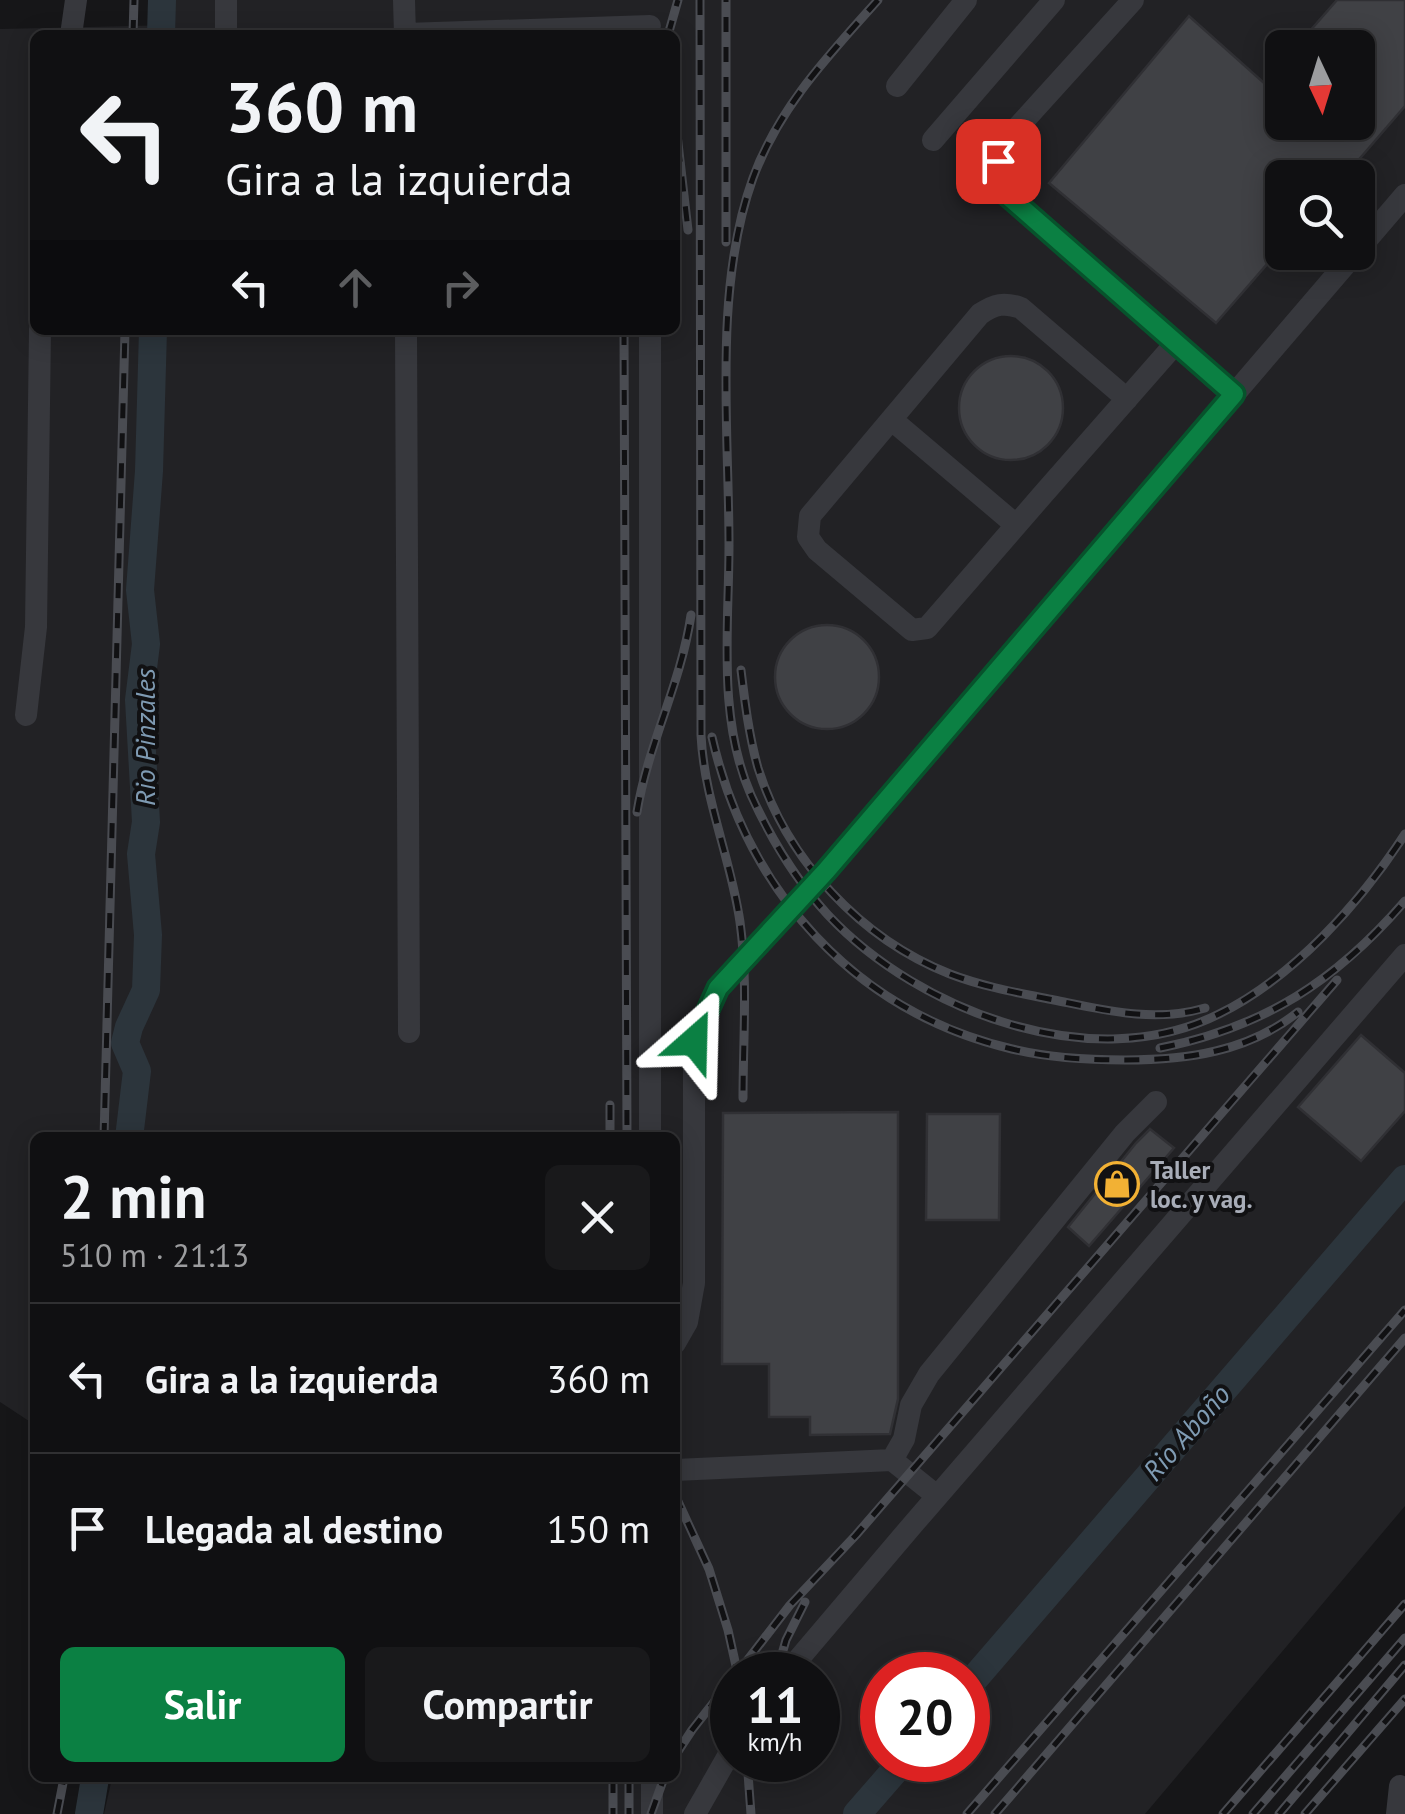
<!DOCTYPE html>
<html lang="es">
<head>
<meta charset="utf-8">
<style>
  :root { --surface:#101012; --page:#19191b; --text:#f1f3f6; --muted:#9c9d9f; --line:#303032; --accent:#0b8043 }
  body { margin:0; font-family:"PT Sans",sans-serif; background:var(--page); color:var(--text); height:100vh; display:flex; flex-direction:column; font-size:38px; white-space:nowrap }
  * { box-sizing:border-box; margin:0 }
  p { font-size:32px; color:var(--muted) }
  .icon { flex:none; width:55px; height:55px; fill:none; stroke:currentColor; stroke-width:2; stroke-linecap:round; stroke-linejoin:round }
  .map { position:relative; flex:1; overflow:hidden }
  .sheet { position:absolute; left:30px; top:1132px; width:650px; height:650px; display:flex; flex-direction:column; background:var(--surface); border-radius:15px; box-shadow:0 5px 25px #0003,0 0 0 2px var(--line) }
  .sheet>* { flex:none }
  .top-card { position:absolute; left:30px; top:30px; width:650px; height:305px; border-radius:15px; box-shadow:0 5px 25px #0003,0 0 0 2px var(--line); background:#101012; color:var(--text); overflow:hidden }
  .needle { width:65px; rotate:176deg }
  .tools { position:absolute; left:1265px; top:30px; display:grid; gap:20px }
  .tools a { display:grid; place-items:center; width:110px; height:110px; border-radius:15px; background:var(--surface); box-shadow:0 5px 25px #0003,0 0 0 2px var(--line); font-size:50px }
  .speed { position:absolute; left:710px; top:1652px; display:flex; gap:20px; font-size:50px; font-weight:700; text-align:center }
  .speed>* { display:grid; place-content:center; width:130px; height:130px; border-radius:50%; background:var(--surface); box-shadow:0 5px 25px #0003,0 0 0 2px var(--line); line-height:1 }
  .speed small { font-size:25px; font-weight:400 }
  .speed .limit { border:15px solid #d22; background:#fff; color:#111 }
  .pin { position:absolute; display:grid; place-items:center; width:85px; height:85px; color:#fff; margin:-42px; border-radius:20px; box-shadow:0 5px 15px #0006 }
  .me { position:absolute; width:110px; margin:-55px; rotate:25deg; stroke-linejoin:round; filter:drop-shadow(0 0 8px #0008) }
  .turn { display:flex; align-items:center; gap:35px; height:210px; padding:0 30px; font-size:45px }
  .turn .icon { width:130px; height:130px; stroke-width:2.5 }
  .turn b { display:block; font-size:70px; line-height:85px }
  .lanes { display:flex; align-items:center; height:95px; padding:0 30px; background:#0003; justify-content:center; gap:50px; direction:ltr }
  .lanes .off { opacity:.35 }
  .round { display:grid; place-items:center; flex:none; width:105px; height:105px; border-radius:15px; background:var(--page) }
  .summary { display:flex; align-items:center; justify-content:space-between; height:170px; padding:0 30px }
  h1 { font-size:60px; font-weight:800; line-height:75px }
  .primary-button { display:flex; gap:20px; margin-top:auto; padding:20px 30px }
  .primary-button a { flex:1; height:115px; border-radius:15px; background:var(--accent); color:#fff; font-size:40px; font-weight:800; line-height:115px; text-align:center }
  .primary-button a+a { background:var(--page); color:var(--text) }
  ul { padding:0; list-style:none }
  li { display:flex; align-items:center; gap:30px; height:150px; padding:0 30px; border-top:2px solid var(--line) }
  li div { flex:1 }
  li b { display:block; font-size:38px }
  li em { font-style:normal }
  .map>svg:first-child { display:block }
</style>
</head>
<body>
<div class="map">
<svg width="1405" height="1814" viewBox="0 0 1405 1814">
  <rect width="100%" height="100%" fill="#161618"/>
  <path fill="#222225" fill-rule="evenodd" d="M174,0H1405V1506L1145,1814H104L112,1778H675V1138H35V1425L0,1402V29L172,25ZM35,35H675V330H35ZM1282,48H1358V122H1282ZM1282,178H1358V252H1282ZM732,1675H818V1760H732ZM882,1675H968V1760H882Z"/>
  <g fill="none" stroke-linecap="round" stroke-linejoin="round">
    <path stroke="#2c353c" stroke-width="28" d="M161,35L162,0
      M129,1138L137,1071L125,1043L129,1027L146,990L148,935L141,854L146,822L139,700L146,644L140,590L149,471L153,330
      M968,1686L1405,1179
      M89,1814L95,1778
      M857,1814L904,1760"/>
  </g>
  <path fill="#404145" stroke="#303034" stroke-width="2.5" d="M1337,0H1405V106L1343,178H1282V247L1216,323L1049,183L1189,16L1264,83L1282,62V122H1358V48H1295Z
    M959 408a52 52 0 1 1 104 0a52 52 0 1 1-104 0Z
    M775 677a52 52 0 1 1 104 0a52 52 0 1 1-104 0Z
    M1361,1035L1405,1073V1111L1361,1161L1298,1107Z
    M898,1112V1399L890,1434L810,1435V1417H769V1364H722L723,1113Z
    M927,1114H1000L999,1220H926Z
    M1150,1129L1174,1148L1089,1246L1068,1227L1136,1143Z"/>
  <g fill="none" stroke-linecap="round" stroke-linejoin="round">
    <path stroke="#37383d" stroke-width="22" d="M226,0V35
      M404,0L405,35
      M1133,0L1018,127L998,161L999,188L1233,395
      M405,34L650,26
      M71,35L76,0
      M897,86L966,0
      M933,140L1054,0
      M1358,250L1405,195
      M406,330L409,1032
      M650,330V1138
      M1127,399L1021,308C1004,302 995,304 980,314L810,516L808,537L817,550L912,630L927,628C1009,533 1092,438 1175,344
      M892,420L1016,525
      M26,715L36,627L40,330
      M675,1343L687,1322L694,1283V1041L718,988L826,871L1356,252
      M892,1460L904,1439L911,1405L929,1374L1125,1133L1156,1102
      M675,1470L892,1460L937,1496
      M785,1675L915,1522L1405,955
      M652,1814V1778
      M695,1814L732,1749
      M1397,1814L1400,1786"/>
    <g stroke="#4a4c52" stroke-width="9">
      <path id="rail" d="M700,0L701,735C704,799 731,859 740,922C748,980 743,1040 743,1098
        M878,0C829,55 779,107 753,178C713,289 729,428 729,545C729,627 717,718 751,795C771,839 795,879 828,915C919,1012 1094,1077 1219,1014C1294,977 1360,903 1405,834
        M133,35L134,0
        M668,35L678,0
        M675,117L688,230
        M726,242V0
        M624,330L627,1138
        M741,670C745,703 749,736 758,768C787,860 861,939 950,974C984,987 1019,993 1054,1000C1104,1010 1154,1023 1205,1008
        M712,737C747,891 855,1012 1012,1049C1049,1058 1087,1060 1125,1060C1187,1060 1248,1052 1298,1012
        M637,812C648,744 681,684 691,615
        M1160,1048C1265,1027 1336,981 1405,901
        M610,1105V1138
        M104,1138L125,330
        M675,1495L709,1569L728,1630L738,1675
        M736,1675L790,1605L856,1535L1337,980
        M776,1675L786,1640L805,1602
        M675,1756L692,1730L732,1679
        M747,1760L751,1814
        M613,1778V1814
        M629,1778V1814
        M57,1814L64,1778
        M651,1814L664,1778
        M967,1814L1405,1310
        M995,1814L1405,1338
        M1223,1814L1405,1604
        M1253,1814L1405,1638
        M1279,1814L1405,1665
        M1305,1814L1405,1699"/>
    </g>
    <use href="#rail" stroke="#111113" stroke-width="5" stroke-dasharray="15" stroke-linecap="butt"/>
  </g>
  <g fill="none" stroke-linecap="round" stroke-linejoin="round">
    <g stroke="#07532c" stroke-width="25">
      <path id="route" d="M694,1041L718,988L826,871L1234,394L999,188L998,161"/>
    </g>
    <use href="#route" stroke="#0b8043" stroke-width="18"/>
  </g>
  <defs>
    <g id="shop-ring" transform="scale(2.25)"><circle r="9.5" fill="#111113" stroke="#f2b134" stroke-width="1.5"/><path d="M-5-2.5h2.3a2.7 3.5 0 0 1 5.4 0H5L5.5 6h-11ZM-1.5-2.5h3a1.5 2.3 0 0 0-3 0Z" fill="#f2b134"/></g>
  </defs>
  <g fill-rule="evenodd">
    <use href="#shop-ring" x="1117" y="1184"/>
  </g>
  <g text-anchor="middle" dominant-baseline="central" stroke-width="8" stroke-linejoin="round" paint-order="stroke">
    <g font-size="25" font-weight="bold" fill="#a8adb8" stroke="#111113" text-anchor="start">
      <text x="1150" y="1170">Taller<tspan x="1150" dy="29">loc. y vag.</tspan></text>
    </g>
    <g font-size="28" font-style="italic" fill="#7f9bb3" stroke="#111113">
      <text transform="translate(144 737) rotate(-90)">Rio Pinzales</text>
      <text transform="translate(1186 1432) rotate(-49)">Rio Aboño</text>
    </g>
  </g>
</svg>
<div class="tools">
<a><svg class="needle" viewBox="-14 -14 28 28"><path d="M0-13l5 13h-10z" fill="#e53935"/><path d="M0 13l5-13h-10z" fill="#9c9d9f"/></svg></a>
<a><svg class="icon" aria-label="search" viewBox="0 0 24 24"><circle cx="10" cy="10" r="6"/><path d="M15 15l6 6"/></svg></a>
</div>
<div class="speed"><div>11<small>km/h</small></div><div class="limit">20</div></div>
<div class="pin" style="left:998px;top:161px;background:#d93025"><svg class="icon" aria-label="arrive" viewBox="0 0 24 24"><path d="M6 21V4h12l-3 4 3 4H6"/></svg></div>
<svg class="me" style="left:694px;top:1041px" viewBox="-20 -20 40 40"><path d="M0-17L14 15 0 8-14 15z" fill="#0b8043" stroke="#fff" stroke-width="4"/></svg>
<div class="top-card">
<div class="turn"><svg class="icon" aria-label="left" viewBox="0 0 24 24"><path d="M17 20v-9H6M10 6l-5 5 5 5"/></svg><div><b>360 m</b>Gira a la izquierda</div></div>
<div class="lanes"><svg class="icon" aria-label="left" viewBox="0 0 24 24"><path d="M17 20v-9H6M10 6l-5 5 5 5"/></svg><svg class="icon off" aria-label="ahead" viewBox="0 0 24 24"><path d="M12 20V5M6 11l6-6 6 6"/></svg><svg class="icon off" aria-label="right" viewBox="0 0 24 24"><path d="M7 20v-9h11M14 6l5 5-5 5"/></svg></div>
</div>
<section class="sheet">
<div class="summary"><div><h1>2 min</h1><p>510 m · 21:13</p></div><a class="round"><svg class="icon" aria-label="close" viewBox="0 0 24 24"><path d="M6 6l12 12M18 6L6 18"/></svg></a></div>
<ul>
<li><svg class="icon" aria-label="left" viewBox="0 0 24 24"><path d="M17 20v-9H6M10 6l-5 5 5 5"/></svg><div><b>Gira a la izquierda</b></div><em>360 m</em></li>
<li><svg class="icon" aria-label="arrive" viewBox="0 0 24 24"><path d="M6 21V4h12l-3 4 3 4H6"/></svg><div><b>Llegada al destino</b></div><em>150 m</em></li>
</ul>
<div class="primary-button"><a>Salir</a><a>Compartir</a></div>
</section>
</div>
</body>
</html>
